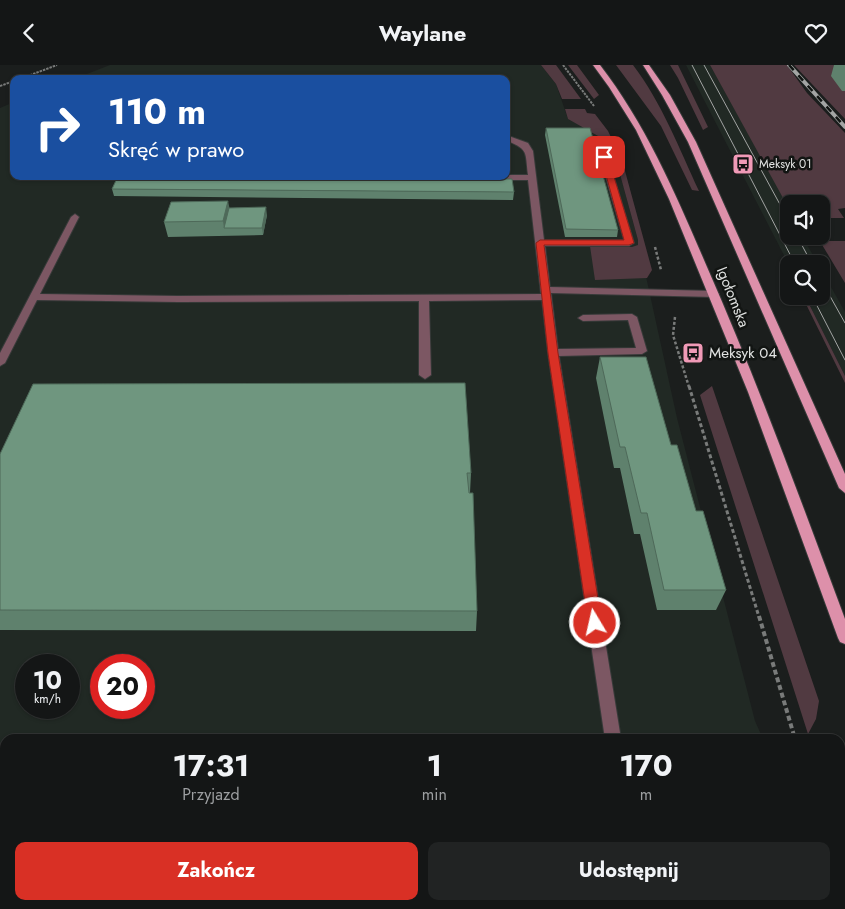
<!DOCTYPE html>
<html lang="pl">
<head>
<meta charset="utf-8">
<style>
  :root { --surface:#141616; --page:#212323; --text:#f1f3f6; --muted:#9d9fa1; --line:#333535; --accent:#d93025 }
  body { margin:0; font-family:Jost,sans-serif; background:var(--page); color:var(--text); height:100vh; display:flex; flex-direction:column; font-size:19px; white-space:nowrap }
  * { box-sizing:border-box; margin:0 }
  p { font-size:16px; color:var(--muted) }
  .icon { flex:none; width:28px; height:28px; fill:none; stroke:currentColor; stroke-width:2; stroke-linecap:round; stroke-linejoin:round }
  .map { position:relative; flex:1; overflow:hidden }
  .details { position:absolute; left:0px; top:669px; width:845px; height:176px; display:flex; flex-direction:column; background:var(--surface); border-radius:15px 15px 0 0; box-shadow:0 1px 4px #0004,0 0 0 1px var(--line) }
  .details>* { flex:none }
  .hud { position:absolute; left:10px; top:10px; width:500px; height:105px; border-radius:10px; box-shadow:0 1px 4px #0004,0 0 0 1px var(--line); background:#1a4fa0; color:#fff; overflow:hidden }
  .fabs { position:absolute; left:780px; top:130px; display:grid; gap:10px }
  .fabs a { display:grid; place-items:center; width:50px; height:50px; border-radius:10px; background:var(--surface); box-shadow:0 1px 4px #0004,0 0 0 1px var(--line); font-size:25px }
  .speed { position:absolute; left:15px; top:589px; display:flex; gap:10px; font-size:25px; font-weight:700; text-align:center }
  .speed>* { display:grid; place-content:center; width:65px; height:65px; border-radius:50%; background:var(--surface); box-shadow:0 1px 4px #0004,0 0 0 1px var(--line); line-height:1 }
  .speed small { font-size:12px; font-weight:400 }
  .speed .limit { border:8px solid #d22; background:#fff; color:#111 }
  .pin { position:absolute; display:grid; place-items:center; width:42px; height:42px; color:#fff; margin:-21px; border-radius:10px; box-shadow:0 2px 8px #0006 }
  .me { position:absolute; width:55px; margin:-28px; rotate:351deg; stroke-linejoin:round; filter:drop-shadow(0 0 4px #0008) }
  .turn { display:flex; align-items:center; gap:18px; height:105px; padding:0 15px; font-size:22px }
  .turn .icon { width:65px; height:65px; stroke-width:2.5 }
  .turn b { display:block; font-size:35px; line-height:42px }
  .eta { display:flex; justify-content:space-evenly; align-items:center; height:85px; text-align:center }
  .eta b { font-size:30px; font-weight:700; line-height:35px }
  .cta { display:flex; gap:10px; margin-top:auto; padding:10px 15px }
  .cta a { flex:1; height:58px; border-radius:10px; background:var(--accent); color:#fff; font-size:20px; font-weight:700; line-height:58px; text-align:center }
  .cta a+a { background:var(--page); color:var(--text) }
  header { display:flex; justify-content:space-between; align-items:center; height:65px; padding:0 15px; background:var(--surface); font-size:22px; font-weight:700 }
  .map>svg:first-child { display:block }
</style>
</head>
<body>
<header><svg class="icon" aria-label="back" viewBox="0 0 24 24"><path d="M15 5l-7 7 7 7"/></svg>Waylane<svg class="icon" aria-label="heart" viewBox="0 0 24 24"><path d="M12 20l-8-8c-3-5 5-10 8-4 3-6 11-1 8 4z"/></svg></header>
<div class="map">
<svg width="845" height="844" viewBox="0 0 845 844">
  <rect width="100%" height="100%" fill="#1b1e1d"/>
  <path fill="#212924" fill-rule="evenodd" d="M110,0H541L556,19L568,54L607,75L618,102L638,175L677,353L755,656L763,674H5V840H839L840,844H0V43L14,37V111H506V14H74ZM26,600H69V642H26ZM101,600H144V642H101Z
    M686,0H710L789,142L786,143L789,147V171H802L818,199L789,200Z
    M821,204L845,247V311L805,231H821Z"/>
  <path fill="#513a41" d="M541,0H556L581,34H562L556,19Z
    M568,0H577L599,30L594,34Z
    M616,0H633C662,38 679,83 699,126L692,125L661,61Z
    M670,0H678L708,62L703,65L678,13Z
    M710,0H787L807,28L845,68V143L838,144L844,153H821V139H789V145H787L786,143L788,142Z
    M794,0H845V54Z
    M565,44H585L587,48L595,49L608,66L622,95L652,205L647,213L595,215L590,181L632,182L638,180V175L618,102L607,76L568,54Z
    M823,176H845V218L821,178Z
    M802,231H805L845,311V318Z
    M712,321L819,636L816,654L808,669L700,330Z"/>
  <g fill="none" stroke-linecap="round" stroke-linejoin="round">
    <g stroke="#373a39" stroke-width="2">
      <path id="service" d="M506,70L528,78L533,86L544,175H624L595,75L602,73L634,178L629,181H545L550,222L714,226L719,229L714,232L551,228L558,284L636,283L628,255L583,256L578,253L583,250L632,249L637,252L647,286L642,289L559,291L621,674H605L548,288L542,235L429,236L431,310L425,314L419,310V236L178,237L37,235L5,298L0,301V288L71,152L75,149L79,152L40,229L178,231L541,229L528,115L281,116L277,113L278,111H506V110H528C525,86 529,85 506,75Z
        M845,690V706L840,707V691Z
        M0,709H5V725H0Z
        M0,808H5V826H0Z
        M639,840H657L658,844H640Z"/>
    </g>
    <g stroke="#373a39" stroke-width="2">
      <path id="primary" d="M593,0H600C647,61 677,132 707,202C758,318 801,436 845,554V579L840,577L838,573L748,327L669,134L636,65L609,22Z
        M643,0H649L670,30L696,77L845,409V428L839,423L688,77L662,30Z"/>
    </g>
    <path stroke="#797b7a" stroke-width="2" stroke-dasharray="2.5 1" stroke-linecap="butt" d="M563,0L594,41
      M20,14L57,0
      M0,21L14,16"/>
    <path stroke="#797b7a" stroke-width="2.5" stroke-dasharray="3 2" stroke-linecap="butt" d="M807,179H815
      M655,182L661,205
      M675,252L673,270L689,322"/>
    <path stroke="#797b7a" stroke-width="3" stroke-dasharray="4 2.5" stroke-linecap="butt" d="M689,321L759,552"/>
    <path stroke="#797b7a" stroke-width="4" stroke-dasharray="5 3" stroke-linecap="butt" d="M759,551L795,674
      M840,799L845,809"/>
    <use href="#service" fill="#7c5763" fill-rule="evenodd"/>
    <use href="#primary" fill="#dd90aa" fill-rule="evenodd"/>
    <path stroke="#a3a5a4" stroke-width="1" d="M692,0L795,199
      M704,0L789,156
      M797,171L812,199
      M821,215L845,258
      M812,231L845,295"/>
    <g stroke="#a3a5a4" stroke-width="4">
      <path id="rail" d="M789,0L845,62"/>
    </g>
    <use href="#rail" stroke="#121513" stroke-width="2.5" stroke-dasharray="7" stroke-linecap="butt"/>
  </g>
  <path fill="#5f816d" d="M834,0H845V26H842L831,11Z
    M546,63L618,165L617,172H565L545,70Z
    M506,75L509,97L508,104H506Z
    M112,124L514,127L513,135L114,131Z
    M229,143L267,150L263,170L168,172L164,157Z
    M600,292L671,380L726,525L716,545H657L640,469H634L620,403H614L596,313Z
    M0,389L471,408L470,428L477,546L476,566L0,565Z"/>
  <path fill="#4e6959" d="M228,136L231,150L224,163L223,156Z
    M266,142L267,150L263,170L262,163Z"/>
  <path fill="#6f967f" stroke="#4e6959" d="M546,63H590L618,165L566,164Z
    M506,75H507L509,97H506Z
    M118,111L512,114L514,127L112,124Z
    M228,136L223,156L164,157L171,137Z
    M266,142L262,163H224L229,143Z
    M600,292H646L671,380H677L696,446H703L726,525H664L647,448H641L625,382H620Z
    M465,318L471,408H467L469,428H473L477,546L0,545V389L33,319Z"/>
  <path fill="#d93025" stroke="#8d1f18" d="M604,90L608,92L634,178L629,180H544L558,288L602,558L595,564L588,558L548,288L536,178L540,175H624L601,92Z"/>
  <defs>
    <g id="bus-square" transform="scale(1.125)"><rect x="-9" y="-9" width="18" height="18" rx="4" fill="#f09ab7" stroke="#121513"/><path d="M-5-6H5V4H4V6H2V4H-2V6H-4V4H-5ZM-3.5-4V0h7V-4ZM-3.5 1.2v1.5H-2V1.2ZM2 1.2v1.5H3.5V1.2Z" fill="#111"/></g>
  </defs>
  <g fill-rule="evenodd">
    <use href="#bus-square" x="743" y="99"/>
    <use href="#bus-square" x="693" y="288"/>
  </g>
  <g text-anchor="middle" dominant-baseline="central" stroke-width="5" stroke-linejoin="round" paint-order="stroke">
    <g font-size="12" fill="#e1e3e2" stroke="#121513" text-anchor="start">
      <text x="759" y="99">Meksyk 01</text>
    </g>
    <g font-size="15" fill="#e1e3e2" stroke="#121513">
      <text transform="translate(733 232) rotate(68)">Igołomska</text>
    </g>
    <g font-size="15" fill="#e1e3e2" stroke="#121513" text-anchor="start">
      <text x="709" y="288">Meksyk 04</text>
    </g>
  </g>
</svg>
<div class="fabs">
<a><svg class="icon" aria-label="sound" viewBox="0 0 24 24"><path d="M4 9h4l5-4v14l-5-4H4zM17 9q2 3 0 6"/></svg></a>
<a><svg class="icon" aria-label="search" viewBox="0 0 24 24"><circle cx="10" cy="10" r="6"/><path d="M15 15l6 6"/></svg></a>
</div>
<div class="speed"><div>10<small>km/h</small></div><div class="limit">20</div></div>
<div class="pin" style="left:604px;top:92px;background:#d93025"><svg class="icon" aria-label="arrive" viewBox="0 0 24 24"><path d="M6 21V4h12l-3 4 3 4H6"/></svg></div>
<svg class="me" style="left:595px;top:558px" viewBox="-20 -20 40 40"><circle r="17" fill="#d93025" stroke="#fff" stroke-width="3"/><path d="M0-11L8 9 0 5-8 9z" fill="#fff"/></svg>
<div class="hud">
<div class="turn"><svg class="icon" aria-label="right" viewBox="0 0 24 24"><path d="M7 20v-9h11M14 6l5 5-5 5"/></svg><div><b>110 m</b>Skręć w prawo</div></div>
</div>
<section class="details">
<div class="eta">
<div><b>17:31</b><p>Przyjazd</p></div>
<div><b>1</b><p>min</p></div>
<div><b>170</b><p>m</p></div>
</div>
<div class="cta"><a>Zakończ</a><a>Udostępnij</a></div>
</section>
</div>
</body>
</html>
